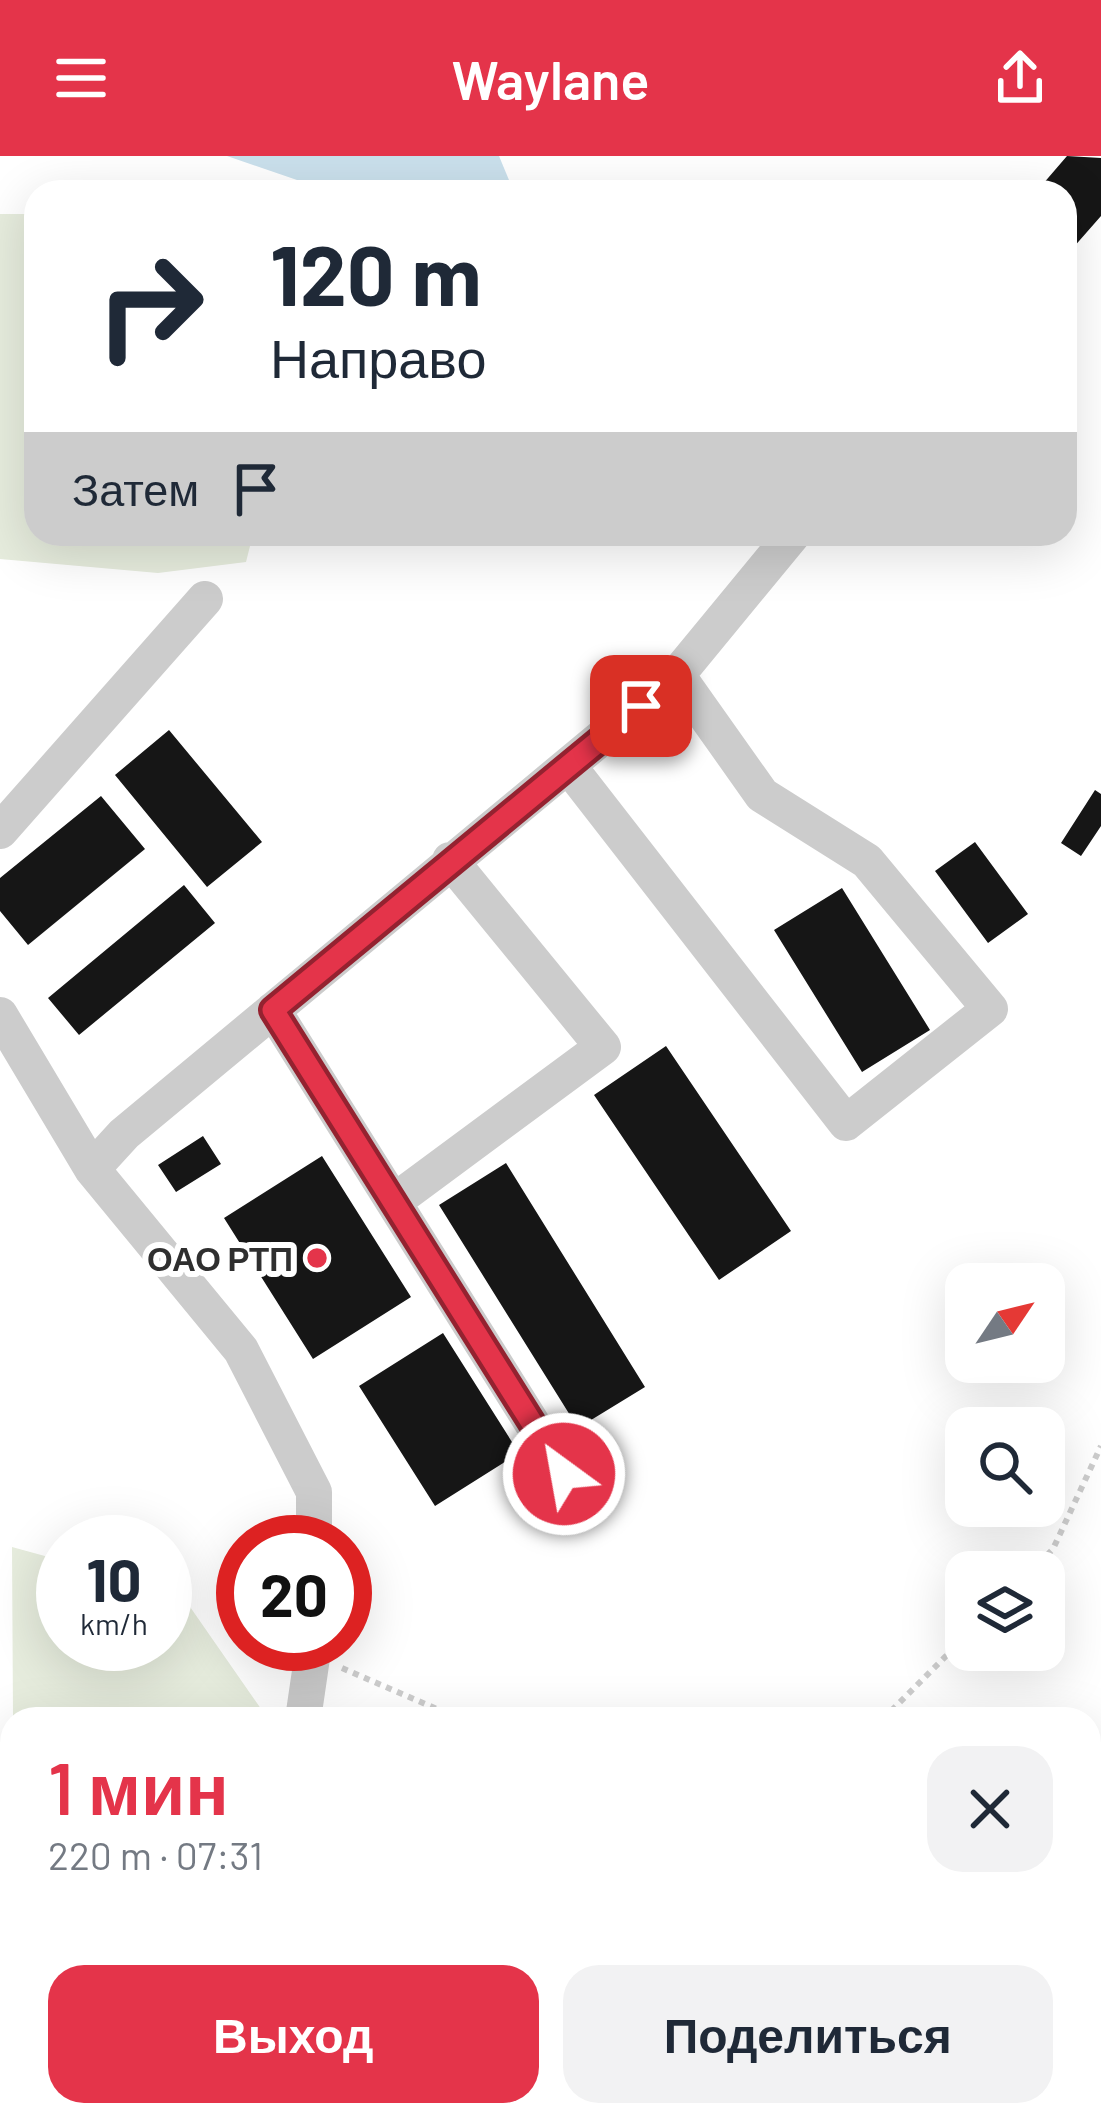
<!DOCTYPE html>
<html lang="ru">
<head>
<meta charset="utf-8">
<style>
  :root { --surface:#fff; --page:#f2f2f3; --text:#1f2937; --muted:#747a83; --accent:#e4344a }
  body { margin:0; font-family:Barlow,sans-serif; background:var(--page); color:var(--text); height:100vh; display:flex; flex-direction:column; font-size:45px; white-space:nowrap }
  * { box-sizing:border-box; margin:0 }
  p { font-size:39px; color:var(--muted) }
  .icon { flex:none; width:66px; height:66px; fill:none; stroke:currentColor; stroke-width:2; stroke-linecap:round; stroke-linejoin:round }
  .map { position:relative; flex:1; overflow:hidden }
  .drawer { position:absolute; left:0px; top:1551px; width:1101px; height:420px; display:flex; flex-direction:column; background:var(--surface); border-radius:36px 36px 0 0; box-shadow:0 12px 48px #0002 }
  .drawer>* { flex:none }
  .hud { position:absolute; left:24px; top:24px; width:1053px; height:366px; border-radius:36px; box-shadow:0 12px 48px #0002; background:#fff; color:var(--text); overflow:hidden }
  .needle { width:78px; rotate:55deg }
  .tools { position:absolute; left:945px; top:1107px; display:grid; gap:24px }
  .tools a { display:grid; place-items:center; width:120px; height:120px; border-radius:24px; background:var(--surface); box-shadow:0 12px 48px #0002; font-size:60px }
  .speed { position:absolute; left:36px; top:1359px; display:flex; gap:24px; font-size:60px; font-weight:700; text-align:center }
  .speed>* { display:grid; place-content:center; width:156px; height:156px; border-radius:50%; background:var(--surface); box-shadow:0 12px 48px #0002; line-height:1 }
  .speed small { font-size:30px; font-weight:400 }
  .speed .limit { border:18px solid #d22; background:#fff; color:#111 }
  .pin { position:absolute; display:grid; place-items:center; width:102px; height:102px; color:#fff; margin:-51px; border-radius:24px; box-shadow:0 6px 18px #0006 }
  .me { position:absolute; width:132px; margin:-66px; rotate:328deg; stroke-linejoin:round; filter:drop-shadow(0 0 9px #0008) }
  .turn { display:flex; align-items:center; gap:42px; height:252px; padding:0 48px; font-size:54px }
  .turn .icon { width:156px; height:156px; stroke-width:2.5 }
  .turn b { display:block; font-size:84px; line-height:102px }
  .then { display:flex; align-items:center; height:114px; padding:0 48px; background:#0003; gap:24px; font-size:45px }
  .round { display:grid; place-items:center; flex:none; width:126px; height:126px; border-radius:36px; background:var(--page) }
  .headline { display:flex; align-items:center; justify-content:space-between; height:204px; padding:0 48px }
  h1 { font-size:72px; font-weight:600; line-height:90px; color:var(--accent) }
  .action { display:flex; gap:24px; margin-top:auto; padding:24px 48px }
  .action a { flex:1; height:138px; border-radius:36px; background:var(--accent); color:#fff; font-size:48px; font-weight:600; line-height:138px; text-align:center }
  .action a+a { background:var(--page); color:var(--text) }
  header { display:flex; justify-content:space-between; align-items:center; height:156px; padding:0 48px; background:var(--accent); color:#fff; font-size:54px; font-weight:600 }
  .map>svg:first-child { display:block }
</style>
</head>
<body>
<header><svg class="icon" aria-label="menu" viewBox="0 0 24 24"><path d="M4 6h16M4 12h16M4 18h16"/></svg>Waylane<svg class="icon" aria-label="share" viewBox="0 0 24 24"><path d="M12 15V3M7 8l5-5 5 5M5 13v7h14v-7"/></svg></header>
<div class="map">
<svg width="1101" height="1971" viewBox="0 0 1101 1971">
  <rect width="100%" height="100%" fill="#fff"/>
  <path fill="#e6ecdd" d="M0,58H36V378H253L246,406L158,417L0,403Z
    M12,1391L63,1405V1488H165V1431L179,1435L268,1563H13Z
    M80,1959H217L184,1971H82Z"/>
  <path fill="#cae0ec" d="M227,0H499L514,36H332Z"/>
  <path fill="#161616" d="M1067,0L1101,2V60L1065,101V36H1036Z
    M169,574L262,686L207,731L115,619Z
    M1095,634L1101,638V670L1081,700L1061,687Z
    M101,640L145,693L28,789L0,755V722Z
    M975,686L1028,758L988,787L935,715Z
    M184,729L215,767L79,879L48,842Z
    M842,732L930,874L862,916L774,774Z
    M666,890L791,1075L719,1124L594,939Z
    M203,980L221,1008L176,1036L158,1009Z
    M322,1000L411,1141L313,1203L224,1062Z
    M506,1007L645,1231L578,1272L439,1049Z
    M443,1177L519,1297L435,1350L359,1230Z"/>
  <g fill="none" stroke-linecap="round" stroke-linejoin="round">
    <path stroke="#ccc" stroke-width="6" stroke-dasharray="6 6" stroke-linecap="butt" d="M1030,1416L1053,1393L1101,1290
      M342,1512L460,1563
      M883,1563L966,1480"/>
    <path stroke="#ccc" stroke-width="36" d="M570,612L846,967L990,853L867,705L762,639L677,519
      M0,675L205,443
      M273,854L564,1318
      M0,859L92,1013L241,1194L314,1336V1386
      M92,1013L124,978L677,519L793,378
      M396,1044L603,891L450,704
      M303,1563L314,1488
      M0,1855L12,1884
      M10,1971L23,1959"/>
  </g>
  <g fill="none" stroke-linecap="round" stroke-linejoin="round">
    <g stroke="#942230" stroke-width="30">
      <path id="route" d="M564,1318L273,854L641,550"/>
    </g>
    <use href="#route" stroke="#e4344a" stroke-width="21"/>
  </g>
  <circle fill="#e4344a" stroke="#fff" stroke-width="4.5" cx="317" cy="1102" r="12"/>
  <g text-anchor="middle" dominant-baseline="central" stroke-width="12" stroke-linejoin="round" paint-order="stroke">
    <g font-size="33" font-weight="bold" fill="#2f2f2f" stroke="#fff" text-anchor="end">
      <text x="293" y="1102">ОАО РТП</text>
    </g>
  </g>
</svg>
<div class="tools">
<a><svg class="needle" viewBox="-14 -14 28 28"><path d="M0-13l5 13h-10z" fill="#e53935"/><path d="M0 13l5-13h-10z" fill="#747a83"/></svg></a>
<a><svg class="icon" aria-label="search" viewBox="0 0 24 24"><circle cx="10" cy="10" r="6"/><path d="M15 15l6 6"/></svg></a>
<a><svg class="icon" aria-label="layers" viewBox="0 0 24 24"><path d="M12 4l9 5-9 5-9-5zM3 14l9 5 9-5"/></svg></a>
</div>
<div class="speed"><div>10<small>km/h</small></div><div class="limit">20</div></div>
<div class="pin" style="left:641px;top:550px;background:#d93025"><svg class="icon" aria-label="arrive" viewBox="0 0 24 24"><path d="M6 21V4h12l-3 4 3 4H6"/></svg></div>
<svg class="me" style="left:564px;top:1318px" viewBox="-20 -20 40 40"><circle r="17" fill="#e4344a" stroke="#fff" stroke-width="3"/><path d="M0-11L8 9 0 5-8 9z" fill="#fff"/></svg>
<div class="hud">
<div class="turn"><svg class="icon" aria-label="right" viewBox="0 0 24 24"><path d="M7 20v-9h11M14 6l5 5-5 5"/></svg><div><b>120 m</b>Направо</div></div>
<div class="then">Затем<svg class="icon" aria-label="arrive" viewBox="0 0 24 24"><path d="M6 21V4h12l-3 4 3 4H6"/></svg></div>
</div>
<section class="drawer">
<div class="headline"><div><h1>1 мин</h1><p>220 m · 07:31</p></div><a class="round"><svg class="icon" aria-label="close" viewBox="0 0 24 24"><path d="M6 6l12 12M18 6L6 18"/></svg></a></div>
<div class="action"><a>Выход</a><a>Поделиться</a></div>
</section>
</div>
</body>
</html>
